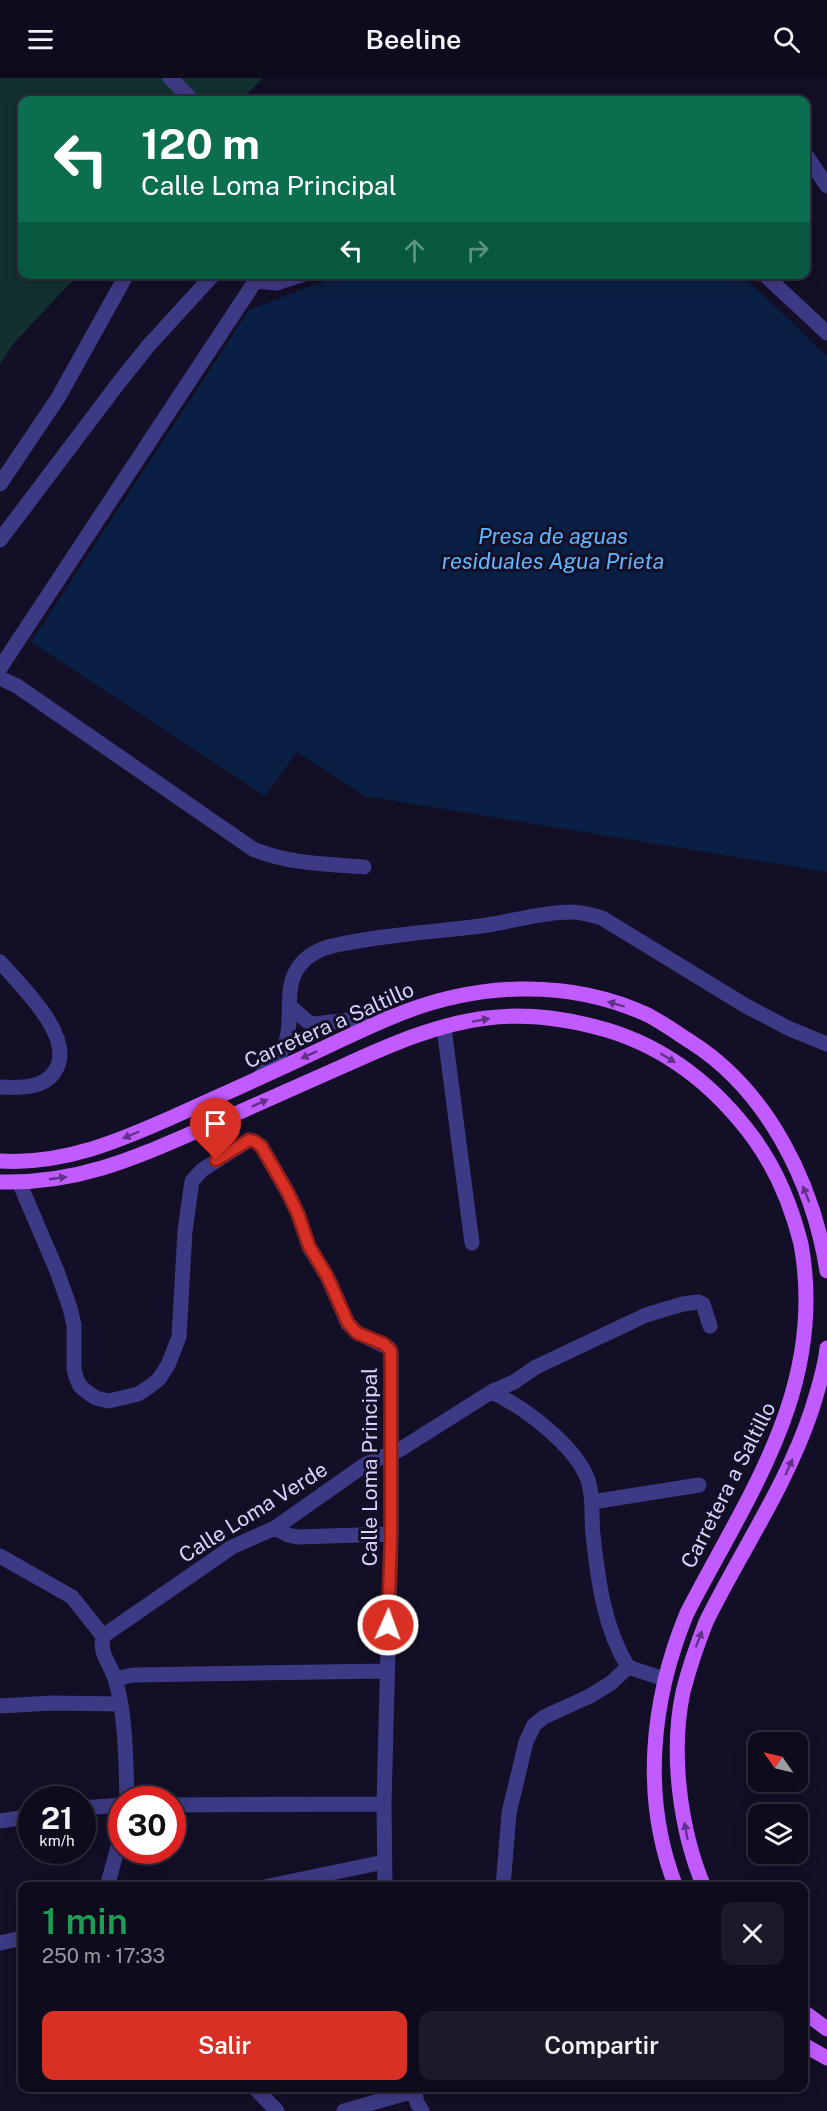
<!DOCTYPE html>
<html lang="es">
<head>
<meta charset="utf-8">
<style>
  :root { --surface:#0e0b1c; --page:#1c1929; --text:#f1f3f6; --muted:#9b9ba3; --line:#2e2b3b; --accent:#d93025 }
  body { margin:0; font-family:"Public Sans",sans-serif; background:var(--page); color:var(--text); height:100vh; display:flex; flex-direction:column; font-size:22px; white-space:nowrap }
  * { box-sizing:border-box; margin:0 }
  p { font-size:20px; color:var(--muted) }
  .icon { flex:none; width:33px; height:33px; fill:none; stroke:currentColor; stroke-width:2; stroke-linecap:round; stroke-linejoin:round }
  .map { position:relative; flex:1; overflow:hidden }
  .side { position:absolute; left:18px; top:1804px; width:790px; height:210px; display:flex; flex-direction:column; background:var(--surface); border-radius:12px; box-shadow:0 3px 15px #0003,0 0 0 2px var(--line) }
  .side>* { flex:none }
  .banner { position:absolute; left:18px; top:18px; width:792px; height:183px; border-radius:12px; box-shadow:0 3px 15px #0003,0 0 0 2px var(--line); background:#0b6e4f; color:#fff; overflow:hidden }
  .needle { width:39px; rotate:304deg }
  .tools { position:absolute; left:748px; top:1654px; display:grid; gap:12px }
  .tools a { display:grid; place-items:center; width:60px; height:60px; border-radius:12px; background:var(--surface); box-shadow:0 3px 15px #0003,0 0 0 2px var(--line); font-size:30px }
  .speed { position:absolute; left:18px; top:1708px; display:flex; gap:12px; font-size:30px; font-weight:700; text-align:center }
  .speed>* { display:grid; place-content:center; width:78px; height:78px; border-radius:50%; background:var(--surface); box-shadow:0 3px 15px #0003,0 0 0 2px var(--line); line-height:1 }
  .speed small { font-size:15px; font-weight:400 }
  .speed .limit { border:9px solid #d22; background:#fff; color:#111 }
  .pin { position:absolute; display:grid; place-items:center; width:51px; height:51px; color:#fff; margin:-62px -26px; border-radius:50% 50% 50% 0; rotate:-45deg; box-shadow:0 0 6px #0007 }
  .pin .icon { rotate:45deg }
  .me { position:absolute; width:66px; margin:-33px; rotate:2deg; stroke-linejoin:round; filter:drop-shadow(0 0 4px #0008) }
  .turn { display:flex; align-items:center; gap:21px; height:126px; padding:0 24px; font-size:27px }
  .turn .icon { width:78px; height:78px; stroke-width:2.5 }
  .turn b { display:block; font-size:42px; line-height:51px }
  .lanes { display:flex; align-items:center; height:57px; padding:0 24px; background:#0003; justify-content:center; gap:30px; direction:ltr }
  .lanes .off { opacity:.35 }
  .round { display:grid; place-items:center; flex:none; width:63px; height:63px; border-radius:12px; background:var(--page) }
  .head { display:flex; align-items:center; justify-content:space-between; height:102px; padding:0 24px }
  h1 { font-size:36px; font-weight:600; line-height:45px; color:#1e9e55 }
  .primary-button { display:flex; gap:12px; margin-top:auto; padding:12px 24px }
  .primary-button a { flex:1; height:69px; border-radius:12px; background:var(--accent); color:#fff; font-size:24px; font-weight:600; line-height:69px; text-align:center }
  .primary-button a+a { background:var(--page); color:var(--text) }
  header { display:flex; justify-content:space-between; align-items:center; height:78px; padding:0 24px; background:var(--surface); font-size:27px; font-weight:600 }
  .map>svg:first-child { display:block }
</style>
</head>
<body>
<header><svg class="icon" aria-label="menu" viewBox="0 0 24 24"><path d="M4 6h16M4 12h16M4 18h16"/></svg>Beeline<svg class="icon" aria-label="search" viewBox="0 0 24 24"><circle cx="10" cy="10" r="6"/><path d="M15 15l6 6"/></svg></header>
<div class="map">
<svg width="827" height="2033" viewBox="0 0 827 2033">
  <rect width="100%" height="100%" fill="#130f26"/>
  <path fill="#12302f" d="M0,0H263L241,22H22V196L78,197L13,266L0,286Z"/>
  <path fill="#0a1f44" d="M340,197H742L827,278V794L365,718L297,674L265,718L31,564L249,232Z"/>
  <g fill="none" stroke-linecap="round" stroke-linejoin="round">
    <path stroke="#3d3a85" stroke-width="15" d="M170,0L192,22
      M806,77L827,108
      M764,196L827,255
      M257,203L276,205L304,196
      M0,406L58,320L127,196
      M0,462L117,307L149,267L214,196
      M0,590L260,196
      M0,600L17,608L253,771C288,786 327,786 364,789
      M0,884C20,907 77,960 55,993C44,1011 19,1010 0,1009
      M290,928L308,944L315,946L356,941L391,939
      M444,950L472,1165
      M258,1001C268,989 283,976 287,960C293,935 283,906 301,886C309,876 320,871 332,868C381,857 432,854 481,848C511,844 540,834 571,834C582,834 592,837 602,840L746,928L790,951L827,966
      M19,1104L57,1193L70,1230L74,1247V1291L76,1299L80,1308L87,1314L96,1320L109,1323L138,1316L149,1309L159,1301L168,1287L179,1259L185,1153L192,1103L202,1092L249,1062L254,1063L261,1068L287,1113L298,1136L309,1169L327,1198L348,1246L358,1255L389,1270L391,1276V1456L384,1726L385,1809
      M491,1314C523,1328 576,1368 588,1402C594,1420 591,1439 593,1457C598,1502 604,1550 628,1589
      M592,1424L699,1407
      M275,1450L288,1457L297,1459L391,1456
      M0,1478L72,1519L103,1558
      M103,1558L232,1469L275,1450L366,1386L401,1371L491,1314L514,1304L536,1289L646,1237L683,1226L698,1224L703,1226L710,1248
      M103,1558C99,1576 110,1585 115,1601C126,1635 126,1687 127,1722
      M628,1589L664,1601
      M115,1601L133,1597L386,1593
      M0,1628L52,1625L120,1626
      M172,1727L384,1726
      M82,1730L122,1727
      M0,1743L32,1738
      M107,1809L122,1754
      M264,1809L384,1784
      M503,1809L509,1735L526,1664L534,1647L544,1639L590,1618L611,1605L628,1589
      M0,1865L22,1860
      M255,2010L277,2033
      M414,2010L417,2025L422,2033
      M344,2033L414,2013"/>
    <path stroke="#c25bff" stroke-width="15" d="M0,1083C63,1087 119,1063 175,1038C221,1017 267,997 313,975C339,963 365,950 392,939C473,905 566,899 648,937C663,945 677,955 691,964C768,1013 813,1105 827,1193
      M0,1104C79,1106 135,1080 206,1049C251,1029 296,1009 341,989C387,968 436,946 487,940C526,935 569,941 607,952C670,971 717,1010 755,1062C777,1093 792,1130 801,1166C827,1309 749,1415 687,1535C651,1622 641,1720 676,1809
      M704,1809C680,1752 670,1675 683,1614C689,1590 697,1567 706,1544C741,1473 787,1407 812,1331C818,1311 825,1291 827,1270
      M804,1934L827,1951
      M804,1967L827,1980"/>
  </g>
  <defs><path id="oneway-solid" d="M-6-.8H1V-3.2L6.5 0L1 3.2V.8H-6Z" transform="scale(1.5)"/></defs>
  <g fill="#623188">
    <use href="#oneway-solid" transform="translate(616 926) rotate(-163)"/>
    <use href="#oneway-solid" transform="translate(481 942) rotate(-10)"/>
    <use href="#oneway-solid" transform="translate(309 977) rotate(155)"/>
    <use href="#oneway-solid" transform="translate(668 980) rotate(32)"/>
    <use href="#oneway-solid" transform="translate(260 1025) rotate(-24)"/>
    <use href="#oneway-solid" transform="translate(131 1057) rotate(157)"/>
    <use href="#oneway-solid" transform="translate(58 1100) rotate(-8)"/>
    <use href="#oneway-solid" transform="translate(806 1116) rotate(-112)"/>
    <use href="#oneway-solid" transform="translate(789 1389) rotate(-66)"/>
    <use href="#oneway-solid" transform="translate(699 1561) rotate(-69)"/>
    <use href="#oneway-solid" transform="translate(686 1753) rotate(-100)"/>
  </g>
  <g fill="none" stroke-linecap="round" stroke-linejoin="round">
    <g stroke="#8d1f18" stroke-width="15">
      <path id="route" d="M216,1082L249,1062L254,1063L261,1068L287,1113L298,1136L309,1168L327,1198L348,1245L357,1255L384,1266L391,1273V1456L388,1547"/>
    </g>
    <use href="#route" stroke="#d93025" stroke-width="10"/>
  </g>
  <g text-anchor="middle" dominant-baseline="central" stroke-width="6" stroke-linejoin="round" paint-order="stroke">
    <g font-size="21" fill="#d9d4ff" stroke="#130f26">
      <text transform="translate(329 947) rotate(-24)">Carretera a Saltillo</text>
      <text transform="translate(369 1389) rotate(-90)">Calle Loma Principal</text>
      <text transform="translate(728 1407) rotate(-63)">Carretera a Saltillo</text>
      <text transform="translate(253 1434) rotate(-32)">Calle Loma Verde</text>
    </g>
    <g font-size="22" font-style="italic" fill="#62b6ff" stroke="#130f26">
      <text x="553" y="458">Presa de aguas<tspan x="553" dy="25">residuales Agua Prieta</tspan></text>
    </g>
  </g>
</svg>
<div class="tools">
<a><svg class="needle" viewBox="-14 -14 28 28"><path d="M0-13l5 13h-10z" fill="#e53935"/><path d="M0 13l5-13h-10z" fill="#9b9ba3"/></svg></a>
<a><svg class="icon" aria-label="layers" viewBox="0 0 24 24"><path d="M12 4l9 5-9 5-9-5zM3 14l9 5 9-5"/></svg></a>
</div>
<div class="speed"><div>21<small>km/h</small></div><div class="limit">30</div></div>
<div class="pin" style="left:216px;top:1082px;background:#d93025"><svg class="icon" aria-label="arrive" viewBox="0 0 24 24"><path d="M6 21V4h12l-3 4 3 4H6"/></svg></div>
<svg class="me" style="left:388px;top:1547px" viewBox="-20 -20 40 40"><circle r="17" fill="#d93025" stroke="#fff" stroke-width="3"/><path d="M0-11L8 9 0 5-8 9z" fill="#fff"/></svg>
<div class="banner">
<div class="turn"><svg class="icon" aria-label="left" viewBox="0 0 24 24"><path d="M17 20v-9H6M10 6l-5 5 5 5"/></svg><div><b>120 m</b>Calle Loma Principal</div></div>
<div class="lanes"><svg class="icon" aria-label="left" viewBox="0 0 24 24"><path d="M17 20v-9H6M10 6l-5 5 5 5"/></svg><svg class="icon off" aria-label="ahead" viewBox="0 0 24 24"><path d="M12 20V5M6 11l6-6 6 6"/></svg><svg class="icon off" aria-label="right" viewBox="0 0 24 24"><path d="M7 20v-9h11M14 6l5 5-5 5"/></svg></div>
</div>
<section class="side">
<div class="head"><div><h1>1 min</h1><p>250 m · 17:33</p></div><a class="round"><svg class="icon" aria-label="close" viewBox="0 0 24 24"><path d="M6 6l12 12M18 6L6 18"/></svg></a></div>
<div class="primary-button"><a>Salir</a><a>Compartir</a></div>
</section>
</div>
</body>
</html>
